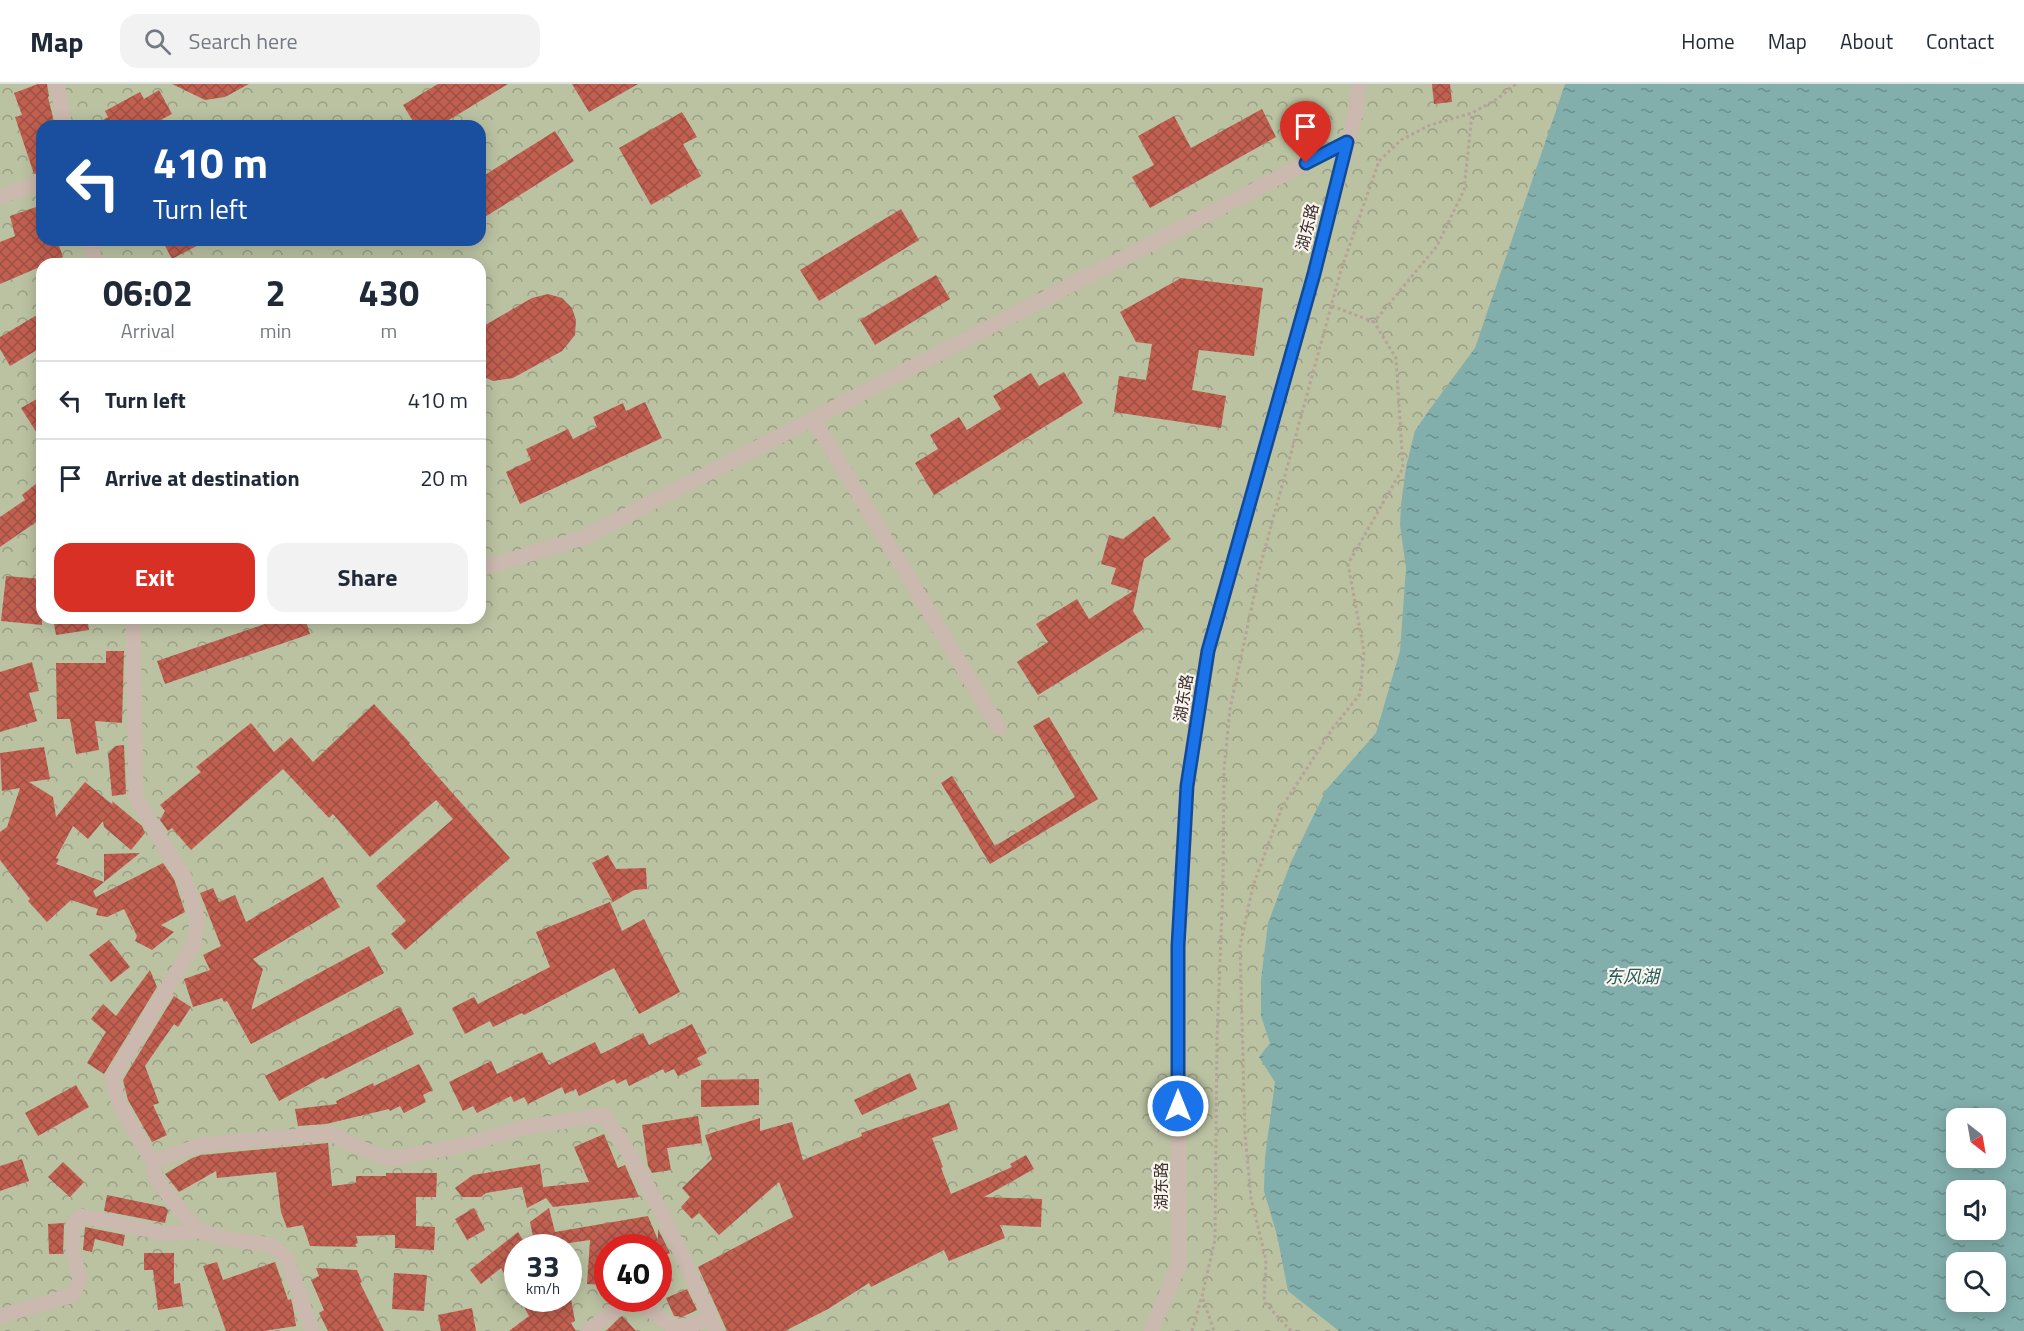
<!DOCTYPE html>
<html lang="en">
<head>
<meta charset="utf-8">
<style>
  :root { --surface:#fff; --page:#f2f2f3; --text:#1f2937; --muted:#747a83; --line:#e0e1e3; --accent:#d93025 }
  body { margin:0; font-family:"Titillium Web","Noto Sans SC",sans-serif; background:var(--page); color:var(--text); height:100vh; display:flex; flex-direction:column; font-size:22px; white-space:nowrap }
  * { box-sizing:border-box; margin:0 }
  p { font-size:20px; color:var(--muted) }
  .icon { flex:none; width:33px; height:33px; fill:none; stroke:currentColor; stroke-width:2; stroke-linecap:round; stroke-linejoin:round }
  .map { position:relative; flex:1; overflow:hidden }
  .sheet { position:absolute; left:36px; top:174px; width:450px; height:366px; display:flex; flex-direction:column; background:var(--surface); border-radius:18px; box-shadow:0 3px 15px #0003 }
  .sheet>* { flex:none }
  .top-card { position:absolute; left:36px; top:36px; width:450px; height:126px; border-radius:18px; box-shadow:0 3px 15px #0003; background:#1a4fa0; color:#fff; overflow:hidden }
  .needle { width:39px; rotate:149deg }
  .tools { position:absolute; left:1946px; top:1024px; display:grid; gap:12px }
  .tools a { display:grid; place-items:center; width:60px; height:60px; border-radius:12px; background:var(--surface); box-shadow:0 3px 15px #0003; font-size:30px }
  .speed { position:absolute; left:504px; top:1150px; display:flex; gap:12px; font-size:30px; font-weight:700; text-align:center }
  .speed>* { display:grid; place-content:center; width:78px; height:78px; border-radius:50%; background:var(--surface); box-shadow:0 3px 15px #0003; line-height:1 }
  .speed small { font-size:15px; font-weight:400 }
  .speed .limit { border:9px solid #d22; background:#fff; color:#111 }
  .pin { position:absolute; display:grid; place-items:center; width:51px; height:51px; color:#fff; margin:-62px -26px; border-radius:50% 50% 50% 0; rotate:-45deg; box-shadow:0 0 6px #0007 }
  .pin .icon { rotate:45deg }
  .me { position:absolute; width:66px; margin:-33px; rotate:0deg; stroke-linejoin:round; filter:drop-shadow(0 0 4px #0008) }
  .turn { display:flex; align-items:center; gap:21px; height:126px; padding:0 18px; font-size:27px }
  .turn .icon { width:78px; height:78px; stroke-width:2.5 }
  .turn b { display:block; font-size:42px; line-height:51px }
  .eta { display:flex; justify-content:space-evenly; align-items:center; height:102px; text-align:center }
  .eta b { font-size:36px; font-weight:700; line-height:42px }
  .primary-button { display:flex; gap:12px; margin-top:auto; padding:12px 18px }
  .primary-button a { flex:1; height:69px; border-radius:18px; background:var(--accent); color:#fff; font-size:24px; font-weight:700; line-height:69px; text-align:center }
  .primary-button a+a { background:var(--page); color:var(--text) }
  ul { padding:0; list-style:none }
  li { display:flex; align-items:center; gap:18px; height:78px; padding:0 18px; border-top:2px solid var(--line) }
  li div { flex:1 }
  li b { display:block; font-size:22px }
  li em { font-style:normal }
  header { display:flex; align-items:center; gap:36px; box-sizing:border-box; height:84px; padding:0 30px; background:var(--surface); border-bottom:2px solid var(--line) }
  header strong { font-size:28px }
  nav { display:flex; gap:33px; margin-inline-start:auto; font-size:21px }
  .search { width:420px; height:54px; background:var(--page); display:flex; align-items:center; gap:15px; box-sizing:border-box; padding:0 21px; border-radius:18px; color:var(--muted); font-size:22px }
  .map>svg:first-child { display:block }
</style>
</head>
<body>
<header>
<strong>Map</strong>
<div class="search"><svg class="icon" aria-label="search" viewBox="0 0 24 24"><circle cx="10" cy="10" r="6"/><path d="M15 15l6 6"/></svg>Search here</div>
<nav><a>Home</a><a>Map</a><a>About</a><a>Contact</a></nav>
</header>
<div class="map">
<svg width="2024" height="1247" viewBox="0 0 2024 1247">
  <defs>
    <pattern id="forest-crowns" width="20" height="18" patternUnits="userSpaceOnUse" patternTransform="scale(1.5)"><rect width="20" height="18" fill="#bbc2a2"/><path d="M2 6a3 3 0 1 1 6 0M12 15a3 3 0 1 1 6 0" fill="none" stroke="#999e84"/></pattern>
    <pattern id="water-ripples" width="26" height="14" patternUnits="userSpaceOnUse" patternTransform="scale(1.5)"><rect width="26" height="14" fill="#82afac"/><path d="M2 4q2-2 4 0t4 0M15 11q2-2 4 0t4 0" fill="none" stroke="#6b8f8c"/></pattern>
    <pattern id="building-cross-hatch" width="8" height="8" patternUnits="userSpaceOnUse" patternTransform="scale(1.5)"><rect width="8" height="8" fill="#c16051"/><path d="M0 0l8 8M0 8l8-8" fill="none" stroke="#9e5043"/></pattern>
  </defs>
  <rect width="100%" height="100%" fill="#f3e9e2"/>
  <path fill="url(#forest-crowns)" fill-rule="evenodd" d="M0,0H2024V1247H0ZM42,42H480V156H42ZM42,180H480V534H42ZM1956,1035H1995V1074H1956ZM1956,1107H1995V1146H1956ZM518,1164H568V1215H518ZM608,1164H658V1215H608ZM1956,1179H1995V1218H1956Z"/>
  <path fill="url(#water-ripples)" fill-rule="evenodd" d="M1565,0H2024V1247H1339L1288,1207L1277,1151L1264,1107L1265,1073L1275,998L1259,973L1270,959L1261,932V896L1268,839L1291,778L1326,706L1376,649L1400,567L1406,484L1400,441L1401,421L1406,383L1415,347L1427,329L1475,264ZM1956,1035H1995V1074H1956ZM1956,1107H1995V1146H1956ZM1956,1179H1995V1218H1956Z"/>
  <path fill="url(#building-cross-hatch)" d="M38,0H47L49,12L48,13L55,42H42V88L34,90L15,33L22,31L14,9Z
    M172,0H249L225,13L205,16Z
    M438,0H508L439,42H416L403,21Z
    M572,0H638L589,28Z
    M1432,0H1450L1452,18L1434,20Z
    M159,6L172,30L149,42H93L108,33L105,27L140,8L144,15Z
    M1262,25L1276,53L1150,124L1132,93L1154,81L1138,52L1174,32L1191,64Z
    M682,28L697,53L683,60L701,92L651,121L619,64Z
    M555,47L574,77L480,136V94Z
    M42,121V156H57L63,173L47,180H42V182L0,200V158L15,152L10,132Z
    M901,125L919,156L819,217L800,186Z
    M162,156H208L172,175Z
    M936,191L950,215L875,261L860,236Z
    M1181,194L1263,204L1254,272L1199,266L1192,306L1226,312L1221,344L1114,328L1119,292L1146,296L1152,260L1136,258L1120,228Z
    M548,210L562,214L572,224L576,236L575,251L562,267L513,294L493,297L480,291V244L532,214Z
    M42,228V263L10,282L0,265V253Z
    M1064,288L1083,319L934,411L915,379L938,365L930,351L959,333L967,346L1001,325L993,312L1031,289L1039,302Z
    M42,312V357L21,324Z
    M645,318L662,354L520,420L506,388L531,376L526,365L568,345L573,355L597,343L593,333L623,319L626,327Z
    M42,395V434L0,463V433L25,416L22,411Z
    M1154,432L1171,455L1144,475L1133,527L1144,545L1038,611L1017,578L1048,558L1036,540L1077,515L1089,535L1133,507L1111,500L1116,484L1101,480L1109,451L1123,455Z
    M6,492L42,495V541L1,537Z
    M53,534H87L89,546L56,551Z
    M282,534H305L310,550L165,600L157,577Z
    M106,567H124L122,639L95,637L99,666L76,670L70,635H57L56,579H106Z
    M32,578L39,607L29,609L37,637L0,648V588Z
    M374,620L410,659L409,660L510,774L405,866L391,850L406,837L376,802L453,735L436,716L370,773L333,730L329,734L283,685L191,766L172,744L168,747L160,736L165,727L160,721L201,688L196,683L251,639L274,668L291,653L313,678Z
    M1049,633L1098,715L990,780L941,699L952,692L995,762L1075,713L1033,642Z
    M124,661L126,710L112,712L108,670L115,662Z
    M44,663L50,695L29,698L53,713L56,733L85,698L113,721L112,717L142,742L145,749L131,766L104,743L103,737L88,755L73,742L56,774L59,775L56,780L104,798L93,807L96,813L163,779L174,795L185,828L161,841L174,848L152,866L135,857L137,852L124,825L107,833L96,831L98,825L71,816L47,838L28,817L30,815L0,776V748L7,743L20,704L2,707L0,669Z
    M140,769L104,798V770Z
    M608,771L616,785L646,784L647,805L634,806L613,818L592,779Z
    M323,793L340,823L253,875L263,885L251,926L369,862L384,889L251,960L227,917L224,918L222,914L193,923L184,895L210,886L203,871L221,862L200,809L213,804L219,818L235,811L246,838Z
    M610,818L622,847L644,835L680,908L639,930L614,884L524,931L522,929L493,943L490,937L465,950L452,924L474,913L478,920L550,883L536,848Z
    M109,856L130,883L111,898L89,871Z
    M150,886L157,903L104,990L87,979L106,948L91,935L103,920L116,932Z
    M174,912L191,923L178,943L174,940L145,982L159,1019L153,1021L167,1051L152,1058L128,1016L123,996Z
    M400,923L414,950L325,995L323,993L279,1017L265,992Z
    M692,940L707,969L697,974L701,981L678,992L674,985L665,989L663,985L629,1002L626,995L617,1000L614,995L579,1012L576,1005L565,1010L562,1003L528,1020L524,1013L514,1018L511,1012L477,1029L473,1022L463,1027L449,998L491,977L497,990L542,968L549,981L595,958L601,970L643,949L649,961Z
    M419,980L433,1006L423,1011L426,1018L404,1029L400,1022L390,1027L389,1025L326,1040L298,1042L295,1025L337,1020L336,1017L373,999L374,1002Z
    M910,989L917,1005L862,1031L854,1016Z
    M759,995V1021L701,1023V996Z
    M76,1001L89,1023L38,1052L25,1029Z
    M949,1019L958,1045L932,1054L943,1083L941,1084L951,1110L1012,1083L1010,1080L1026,1071L1034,1085L984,1113L1042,1115L1041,1143L1000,1141L1005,1154L949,1177L944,1166L871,1203L869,1199L828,1225L785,1247H727L698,1183L793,1133L779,1098L719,1151L699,1129L692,1135L681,1123L690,1113L682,1104L712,1075L705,1051L760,1034V1047L792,1038L803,1076L862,1052L861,1049Z
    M698,1032L702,1059L667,1064L671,1086L652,1089L648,1082L642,1041Z
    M604,1050L618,1084L625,1081L639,1113L553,1123L546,1114L527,1124L522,1103L486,1109L481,1113H462L455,1104L473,1091L540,1080L543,1103L589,1098L574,1063Z
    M328,1059L332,1102L356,1099V1092H386V1089H437L436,1113H416V1142L435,1143L434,1166L395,1164V1151L356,1152L358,1159L355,1160L357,1163L310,1162L303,1141L287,1144L281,1128L276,1088L217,1094L216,1087L179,1108L165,1090L192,1074L202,1071Z
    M22,1075L29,1097L0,1107V1082Z
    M63,1078L84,1098L70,1113L48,1093Z
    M107,1111L165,1123L168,1126L165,1139L104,1127Z
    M474,1124L485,1146L467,1156L455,1135Z
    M549,1124L555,1148L648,1132L658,1156V1145L670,1169L658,1175V1164H608V1201L587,1200L590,1156L562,1160V1164H529L527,1153L533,1152L530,1138Z
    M64,1139L63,1170H49L48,1140Z
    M85,1143L125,1151L123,1162L95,1155L92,1168L83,1166Z
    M518,1148L528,1164H518V1212L501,1184L481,1200L470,1186Z
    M144,1169H174V1200L180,1199L183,1222L158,1226L153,1186H144Z
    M217,1178L223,1196L275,1178L288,1216L291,1215L293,1223L296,1242L264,1247H226L203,1182Z
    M316,1184L357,1186L362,1198L360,1199L384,1247H328L319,1229L324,1226L311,1196L319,1192Z
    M394,1189L427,1191L424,1227L392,1225Z
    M687,1205L697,1226L682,1233L674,1232L666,1214Z
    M520,1215H571L575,1237L571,1239L576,1247H509L529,1232Z
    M472,1224L476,1247H441L438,1231Z
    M622,1232L636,1247H606L616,1237Z"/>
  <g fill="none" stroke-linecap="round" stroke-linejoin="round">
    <path stroke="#b7a298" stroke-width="3" stroke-dasharray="3 3" stroke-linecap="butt" d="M1332,222L1374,238
      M1203,1215L1214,1247
      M1192,1247L1202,1212L1215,1156L1217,954L1223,801L1224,686L1230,625L1261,479L1341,186L1379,77L1401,56L1430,41L1472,29L1497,15L1516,0
      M1291,1247L1264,1218L1266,1176L1251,1114L1245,1050L1240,862L1253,802L1282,723L1333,644L1360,610L1364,567L1348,480L1403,384L1396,274L1374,238L1437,162L1464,106L1472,29"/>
    <path stroke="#cbb8ae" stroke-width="15" d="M57,0L65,42
      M0,113L42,98
      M90,156L96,180
      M814,336L999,644
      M480,485L583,454L1347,58
      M133,534L136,713L169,770L185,794L197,833L194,860L112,995L119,1020L154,1080
      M0,1232L73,1211L80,1195L73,1168V1141L81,1132L167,1150L200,1147
      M312,1247L287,1175L271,1161L228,1155L200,1147L185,1132L155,1094L154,1080L168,1072L201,1061L330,1049L353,1061L390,1075L461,1062L522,1044L604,1031C649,1094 679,1166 712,1236L715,1247
      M588,1247L629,1215L650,1226L670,1241L681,1243L712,1236
      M1151,1247L1179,1181L1178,862L1187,702L1208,567L1314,190L1355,31L1359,0"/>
  </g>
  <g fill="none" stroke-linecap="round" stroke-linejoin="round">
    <g stroke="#114b97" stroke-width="15">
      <path id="route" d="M1178,1022V862L1187,702L1208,567L1314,190L1347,58L1306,79"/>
    </g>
    <use href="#route" stroke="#1a73e8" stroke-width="10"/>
  </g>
  <g text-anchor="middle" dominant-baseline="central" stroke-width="4.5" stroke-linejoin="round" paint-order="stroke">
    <g font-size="16" fill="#3a2f2c" stroke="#faf4ef">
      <text transform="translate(1307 143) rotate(-76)">湖东路</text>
      <text transform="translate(1183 614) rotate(-81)">湖东路</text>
      <text transform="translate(1161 1102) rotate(-90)">湖东路</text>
    </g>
    <g font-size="18" font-style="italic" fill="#225b58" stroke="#faf4ef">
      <text x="1632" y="892">东风湖</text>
    </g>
  </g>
</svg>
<div class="tools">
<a><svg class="needle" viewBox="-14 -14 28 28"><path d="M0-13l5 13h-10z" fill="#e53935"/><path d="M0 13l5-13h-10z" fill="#747a83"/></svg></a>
<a><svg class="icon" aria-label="sound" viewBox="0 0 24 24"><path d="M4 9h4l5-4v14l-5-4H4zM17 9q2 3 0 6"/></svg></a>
<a><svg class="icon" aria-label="search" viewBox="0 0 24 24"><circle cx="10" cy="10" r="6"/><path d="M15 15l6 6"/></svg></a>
</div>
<div class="speed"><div>33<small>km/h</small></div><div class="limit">40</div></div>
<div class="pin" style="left:1306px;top:79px;background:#d93025"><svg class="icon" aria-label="arrive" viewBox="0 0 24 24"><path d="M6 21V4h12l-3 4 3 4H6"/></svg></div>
<svg class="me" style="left:1178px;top:1022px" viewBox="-20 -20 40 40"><circle r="17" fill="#1a73e8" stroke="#fff" stroke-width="3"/><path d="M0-11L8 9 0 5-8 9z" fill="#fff"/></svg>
<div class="top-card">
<div class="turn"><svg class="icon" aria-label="left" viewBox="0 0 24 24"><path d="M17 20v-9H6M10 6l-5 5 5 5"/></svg><div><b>410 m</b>Turn left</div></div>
</div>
<section class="sheet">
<div class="eta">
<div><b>06:02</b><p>Arrival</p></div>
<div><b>2</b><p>min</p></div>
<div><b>430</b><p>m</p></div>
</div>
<ul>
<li><svg class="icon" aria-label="left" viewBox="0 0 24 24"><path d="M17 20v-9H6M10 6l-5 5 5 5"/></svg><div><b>Turn left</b></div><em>410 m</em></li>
<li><svg class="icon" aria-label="arrive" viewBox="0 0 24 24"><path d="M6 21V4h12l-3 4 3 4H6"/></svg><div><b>Arrive at destination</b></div><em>20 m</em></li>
</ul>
<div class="primary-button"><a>Exit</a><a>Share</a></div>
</section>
</div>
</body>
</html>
